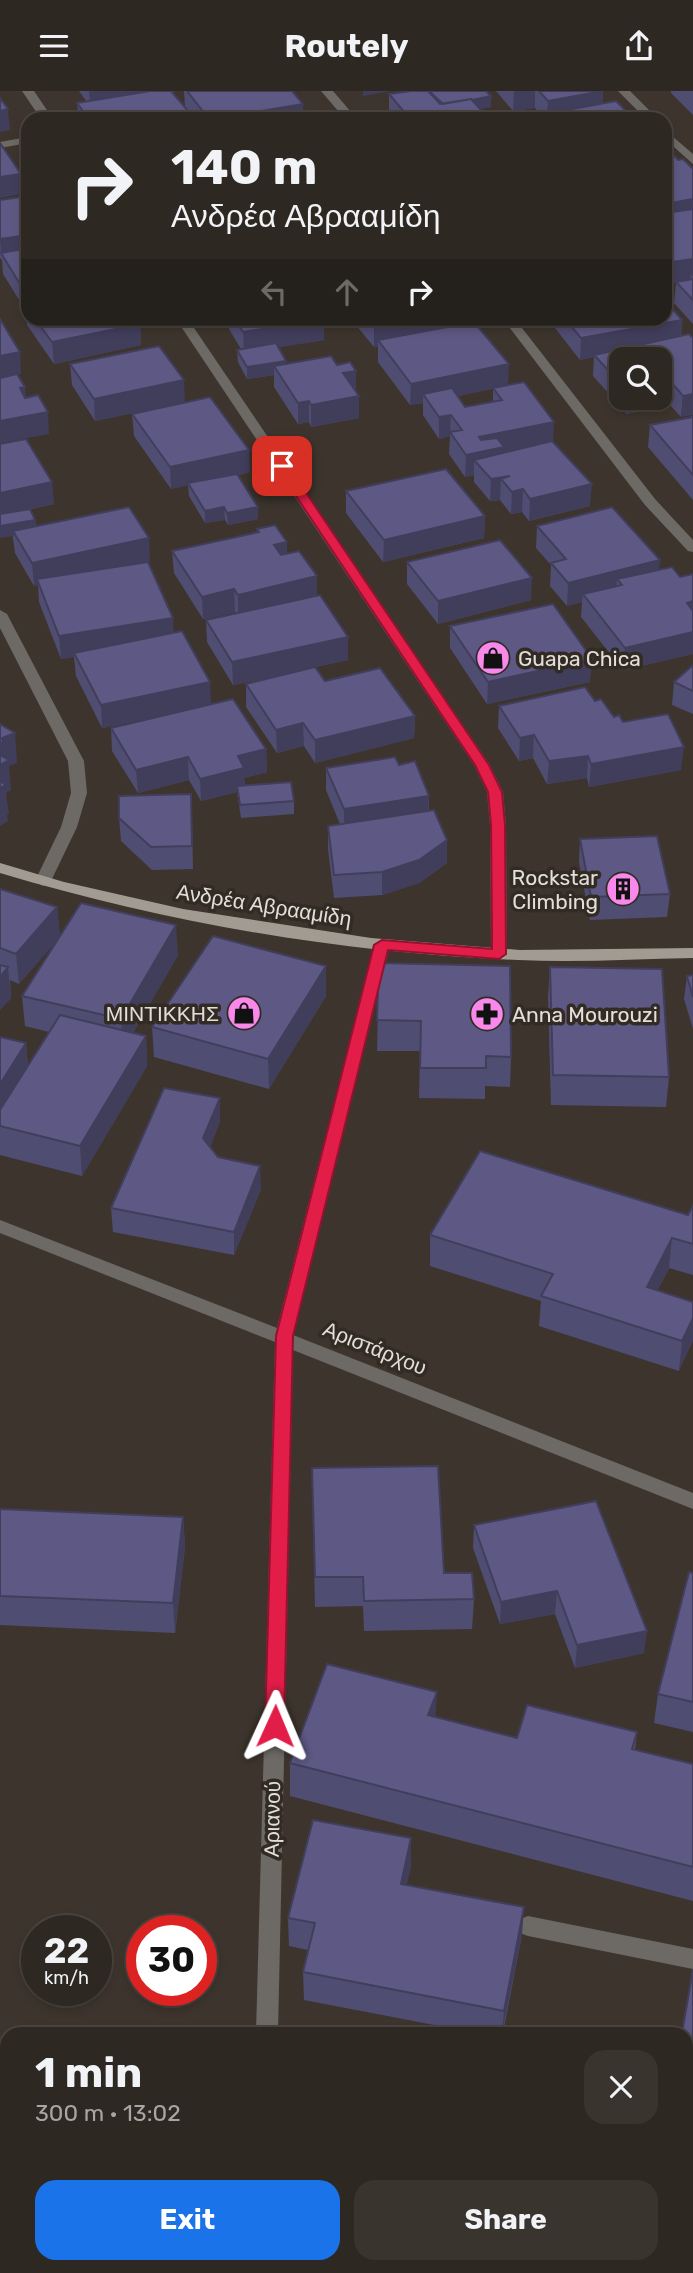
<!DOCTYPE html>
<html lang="en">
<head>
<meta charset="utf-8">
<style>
  :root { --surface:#2e2822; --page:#3a342f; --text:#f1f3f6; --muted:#a7a6a5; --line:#494440; --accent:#1a73e8 }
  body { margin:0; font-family:Rubik,sans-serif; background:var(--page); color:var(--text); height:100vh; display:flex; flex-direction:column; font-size:26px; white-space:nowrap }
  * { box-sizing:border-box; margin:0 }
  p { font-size:23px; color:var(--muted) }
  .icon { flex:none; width:38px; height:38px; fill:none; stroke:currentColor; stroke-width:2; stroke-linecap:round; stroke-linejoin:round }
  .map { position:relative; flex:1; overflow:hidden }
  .panel { position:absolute; left:0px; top:1936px; width:693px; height:247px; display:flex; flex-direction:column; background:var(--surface); border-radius:21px 21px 0 0; box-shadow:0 4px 10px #0003,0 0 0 2px var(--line) }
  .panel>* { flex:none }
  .hud { position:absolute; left:21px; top:21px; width:651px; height:214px; border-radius:21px; box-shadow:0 4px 10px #0003,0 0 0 2px var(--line); background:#2e2822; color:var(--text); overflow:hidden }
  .tools { position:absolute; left:609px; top:256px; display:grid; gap:14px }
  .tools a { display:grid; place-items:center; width:63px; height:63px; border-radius:14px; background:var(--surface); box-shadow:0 4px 10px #0003,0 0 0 2px var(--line); font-size:35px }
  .speed { position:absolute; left:21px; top:1824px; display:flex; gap:14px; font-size:35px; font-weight:700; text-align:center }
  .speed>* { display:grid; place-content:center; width:91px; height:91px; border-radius:50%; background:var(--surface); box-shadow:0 4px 10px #0003,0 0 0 2px var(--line); line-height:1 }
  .speed small { font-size:18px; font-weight:400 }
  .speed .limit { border:10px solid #d22; background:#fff; color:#111 }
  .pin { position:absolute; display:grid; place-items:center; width:60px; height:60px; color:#fff; margin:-30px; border-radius:14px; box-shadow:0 4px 10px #0006 }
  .me { position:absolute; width:77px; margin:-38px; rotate:1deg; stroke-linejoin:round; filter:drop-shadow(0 0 5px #0008) }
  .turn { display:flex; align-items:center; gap:24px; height:147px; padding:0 35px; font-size:32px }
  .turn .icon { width:91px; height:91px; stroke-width:2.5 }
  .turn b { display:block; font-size:49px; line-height:60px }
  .lanes { display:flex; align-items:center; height:66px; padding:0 35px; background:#0003; justify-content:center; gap:35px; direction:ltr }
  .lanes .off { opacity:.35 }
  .round { display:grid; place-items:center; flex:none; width:74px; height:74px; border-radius:21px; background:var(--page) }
  .summary { display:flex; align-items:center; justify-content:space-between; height:119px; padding:0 35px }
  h1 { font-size:42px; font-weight:700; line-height:52px }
  .action { display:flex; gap:14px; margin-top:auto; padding:14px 35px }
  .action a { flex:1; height:80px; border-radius:21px; background:var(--accent); color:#fff; font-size:28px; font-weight:700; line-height:80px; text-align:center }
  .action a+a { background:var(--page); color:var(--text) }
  header { display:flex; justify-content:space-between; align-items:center; height:91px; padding:0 35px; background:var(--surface); font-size:32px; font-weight:700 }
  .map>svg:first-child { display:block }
</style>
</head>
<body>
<header><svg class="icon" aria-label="menu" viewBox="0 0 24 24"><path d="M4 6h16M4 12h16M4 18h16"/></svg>Routely<svg class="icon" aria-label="share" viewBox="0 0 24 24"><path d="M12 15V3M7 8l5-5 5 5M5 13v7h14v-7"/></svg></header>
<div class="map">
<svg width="693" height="2182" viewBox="0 0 693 2182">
  <rect width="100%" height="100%" fill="#3d352d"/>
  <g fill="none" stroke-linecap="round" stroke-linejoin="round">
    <path fill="#6d6a65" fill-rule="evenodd" d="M22,0H34L53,28H41Z
      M321,0H333L357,28H345Z
      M618,0H630L658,28H646Z
      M665,39L693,63V73L665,48Z
      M28,46V52L0,57V51Z
      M176,228H188L490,674L503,701L506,734L507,863L505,867L499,868L491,863L490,734L487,701L474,674Z
      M503,228H515L655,408L693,449V461L688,460L645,414Z
      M0,519L7,523L84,670L87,702L77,736L51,790L43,795L35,790L61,736L71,702L68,670L0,537Z
      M382,849L390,854L293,1244L693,1402V1418L293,1259L278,1942H256L275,1251L0,1142V1129L277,1237L374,854Z
      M528,1825L693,1858V1878L528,1845L520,1842L517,1835L520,1828Z"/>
    <path fill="#a19b92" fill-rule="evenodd" d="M0,772L64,791L183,818L371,847L520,859L693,857V867C635,868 576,872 518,869C342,862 168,832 0,782Z"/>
  </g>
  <path fill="#504d72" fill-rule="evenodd" d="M79,0H176L171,1L185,16L184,0H292L303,28H79L77,12L87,11Z
    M411,0L491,16L480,18L481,28H392L389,24V3Z
    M496,0H603L602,13L630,28H545L535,17L513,20Z
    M671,0H693V24L671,2Z
    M678,69L693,78V233L674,212L676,192L665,193Z
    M28,105V228H136L140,233L141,254L54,273L27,234L26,220L3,183L2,169L0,167V109Z
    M229,228H324V249L278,256L286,270V273L356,301L359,305V327L311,336L309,331L298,333L274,296V284L247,288L238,271L237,259L241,258L229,238Z
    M351,228H477L476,233L508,294L553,351L590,415L529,430L522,421L511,423L500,409L490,410L474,391V384L465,386L449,363L450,345L439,348L423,324V312L410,314L378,271V256H374ZM493,297V311L465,316L458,305Z
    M548,228H665L682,229L681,245L689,243L681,326L670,314L627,323L593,285L594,266L580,269ZM621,268L660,306H621Z
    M70,273L185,311L95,330L72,294Z
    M132,323L250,381L238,384L258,416V428L228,434L225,429L205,432L189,405L188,394L171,398L134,345Z
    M693,325V409L648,356L650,334Z
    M0,353L54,413L27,419L35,429L36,435L150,470L136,473L211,613L266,658L267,681L244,687L245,695L294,710V723L241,727L237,701L201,710L189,689L138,702L112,660L111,637L185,619L102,637L76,585L74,566L61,568L39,511L38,494L34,495L15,462Z
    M346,400L485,425L484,447L383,471L346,422Z
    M537,435L680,486L693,483V563L623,579L581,526L582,511L567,515L550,495L551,474L536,457Z
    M257,438L287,451V462L317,485V505L348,546V569L233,594L207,551L206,529L236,522L235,521L203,528L174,482L172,460L257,441Z
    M407,471L531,509L438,533L407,493Z
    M450,535L590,591L487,613L450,557Z
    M693,574V623L672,614L674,591Z
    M325,590L415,625L414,647L315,672L304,655L277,662L246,616V593Z
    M595,610L614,626L623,631L681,679L589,696L587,687L547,693L533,667L519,670L498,637L499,615Z
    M399,674L429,705V720L447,749V772L419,792L382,804L334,807L328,758V735L340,733L326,699V677Z
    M192,726L193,778L152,779L121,750L119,727Z
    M580,748L670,803L667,826L590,829L579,771Z
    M0,798L57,816L60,846L178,864L133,942L146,945L147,975L82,1085L0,1064V946L26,952L28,975L49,941L25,935L22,905L58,848L19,893L10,889L11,907L0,919Z
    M379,872L511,966L510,996L485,995V1008L419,1007L420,960H377Z
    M326,875V905L269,998L154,966L152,936Z
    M550,876L669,986L666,1016L551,1014L548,906Z
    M693,884V938L684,908L687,885Z
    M220,1007V1030L210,1056L218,1066L261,1098L234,1164L113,1141L111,1117Z
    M693,1115V1184L669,1177L657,1200L693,1211L679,1280L539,1235L541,1210L430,1175V1144L688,1124Z
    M312,1377L444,1482L474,1508L472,1538L364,1540L363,1515L315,1516Z
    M0,1418L183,1426L185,1456L175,1542L0,1534Z
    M474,1434L644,1562L575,1577L555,1523L500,1533L473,1457Z
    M693,1482V1641L654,1632L658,1603Z
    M436,1626L517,1647L637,1641L635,1659L693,1673V1810L290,1705V1672Z
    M411,1747V1776L406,1794L522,1844L503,1942H476L304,1909L303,1881L308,1859L289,1855L288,1827Z
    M693,1878V1980L686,1979V1942Z"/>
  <path fill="#413e5c" d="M89,0H176L90,15Z
    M363,0H391L363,5Z
    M514,0H535V17L513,20Z
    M603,0L602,21L547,25L548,10Z
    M491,5V16L445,26V15Z
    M303,13V28H215Z
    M8,18L10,39L0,41V20Z
    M482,20L481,28H434Z
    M631,25L630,28H612Z
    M21,83L22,103L0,107V86Z
    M693,108V128L665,133V113Z
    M28,144V165L1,162L0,148Z
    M693,168V186L691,183L690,190L665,193V172Z
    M28,197V217L25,212V220L23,198Z
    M324,228V249L244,262L243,241Z
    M412,228H443V243L378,249V256H374V235Z
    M455,228H477L476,244L448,250L449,229Z
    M682,229L680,250L594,264V266L580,269L581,247Z
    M140,233L141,254L54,273L52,251Z
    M20,261L21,283L0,287V265Z
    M286,270V282L274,275V284L247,288V276Z
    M509,273L508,295L429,311L423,303V312L410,314L411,293Z
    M356,280V302L343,282Z
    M184,289L185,311L95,330L94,308Z
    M672,292L670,314L627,323L628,306H660V295Z
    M25,296L27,318L20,297Z
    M693,303V324L681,326L683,305Z
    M359,305V327L311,336V314Z
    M309,310V331L298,333V312Z
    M48,321L49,343L0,352V330Z
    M451,324L450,345L439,348V326Z
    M554,331L553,353L474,369V384L465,386L466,364L479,346Z
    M249,359L250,381L189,394L188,392V394L171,398L170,376Z
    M510,385L501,388L500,409L490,410L491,388Z
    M52,391L54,413L0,424V402Z
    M592,393L590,415L529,430L530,408Z
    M523,398L522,421L511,423L512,401Z
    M224,416L225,429L205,432V420Z
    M258,416V428L228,434L227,422Z
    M485,425L484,447L383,471L384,449Z
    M35,429L36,441L13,440L14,445L0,447V435Z
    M149,447L150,470L39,494L37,488L38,494L34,495L32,472Z
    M287,451V473L274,454Z
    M660,469L658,491L622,494L617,488L616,502L583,503L582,511L567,515L568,492Z
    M317,485V508L238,526V504Z
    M532,487L531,509L438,533V510Z
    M234,498L235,521L203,528L202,506Z
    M693,510V532L687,512Z
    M173,527L174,549L74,562V566L61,568L59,545Z
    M693,541V563L623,579L625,557Z
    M348,546V569L233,594L232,571Z
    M592,568L590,591L487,613L488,591Z
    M210,591L211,614L102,637L101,614Z
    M415,625L414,647L315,672V649Z
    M303,632L304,655L277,662L276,639Z
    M15,642L17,672L9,675L11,699L6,702L9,723L7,724L8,730L0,735V653L2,647Z
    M534,644L533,667L519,670L520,647Z
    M684,656L681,679L589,696L591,673Z
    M266,658L267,681L244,687L245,699L237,695V701L201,710L200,688L238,665Z
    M588,665L587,687L547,693L549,670Z
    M188,666L189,689L138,702L136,679Z
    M429,705L428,728L344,741V718Z
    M447,749V772L419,792L382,804V781Z
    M57,816L60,846L19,893L16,863Z
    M176,834L178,864L123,959L121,928Z
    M326,875V905L269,998L268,968Z
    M8,876L11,907L0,919V886Z
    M146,945L147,975L82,1085L80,1055Z
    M26,952L28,975L0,1021V993Z
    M220,1007V1030L204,1070L203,1047Z
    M260,1075L261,1098L234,1164V1141Z
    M672,1147L669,1177L643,1226L647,1196Z
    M693,1227V1250L679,1280L682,1250Z
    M183,1426L185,1456L175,1542L173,1512Z
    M557,1500L555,1523L500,1533L501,1511Z
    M647,1540L644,1562L575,1577L577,1554Z
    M437,1601L435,1635L428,1624Z
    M411,1747V1776L400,1822L401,1793Z
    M524,1816L522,1844L502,1942L504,1920Z"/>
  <path fill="#5d5984" stroke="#413e5c" stroke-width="2" d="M150,0H171L195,28H89L77,12Z
    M187,0H292L303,13L215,28H209Z
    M411,0H428L440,13L471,8L482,20L434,28H410L389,3Z
    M429,0H486L491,5L472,9L471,8L443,13Z
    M539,0H603L548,10Z
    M0,7L8,18L0,20Z
    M616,10L631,25L612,28H550L545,23Z
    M0,52L21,83L0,86Z
    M671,61L678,69L683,68L693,78V108L665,113V62Z
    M28,105V144L0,148V109Z
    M693,118V168L665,172V122Z
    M28,157V197L23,198L1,162Z
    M693,188V209L676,191Z
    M665,209L682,229L581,247L565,228H665Z
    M0,228L20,261L0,265Z
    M35,228H136L140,233L52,251Z
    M235,228H322L243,241Z
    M368,228H412L374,235Z
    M474,231L509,273L411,293L378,249Z
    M689,243L693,247V303L683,305L672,292L660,295V268H621V293L594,264Z
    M276,252L286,270L247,276L237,259Z
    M159,255L184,289L94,308L70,273Z
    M331,265L337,274L350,271L356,280L343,282L359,305L311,314L309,310L298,312L274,275Z
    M17,283L25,296L20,297L25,307L38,304L48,321L0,330V287Z
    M524,291L554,331L479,346L481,349L497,347L504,356L466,364L450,341L462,339L451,324L439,326L423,303L452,297L465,316L502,309L493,297Z
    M210,306L249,359L170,376L132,323Z
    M693,326V384L650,334Z
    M26,348L52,391L0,402V353Z
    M552,350L592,393L530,408L523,398L512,401L501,388L510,385L491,388L474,369Z
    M446,378L485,425L384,449L346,400Z
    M237,383L258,416L227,422L224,416L205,420L188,392Z
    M129,416L149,447L32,472L13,440Z
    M612,416L660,469L568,492L551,472L566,468L537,435Z
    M30,418L35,429L0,435V423Z
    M275,434L287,451L274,454L281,464L299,460L317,485L238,504L234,498L202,506L172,460L259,441L257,438Z
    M500,449L532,487L438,510L407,471Z
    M148,471L173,527L59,545L37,488Z
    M672,476L680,486L693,483V510L687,512L693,520V541L625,557L583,503L622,494L617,488Z
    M320,504L348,546L232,571L206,529Z
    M553,513L592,568L488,591L450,535Z
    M182,540L210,591L101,614L74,562Z
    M693,574V600L674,591Z
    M315,576L325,590L380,577L415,625L315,649L303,632L276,639L246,593Z
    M585,596L595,610L601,608L614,626L619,624L623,631L668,623L684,656L591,673L588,665L549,670L534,644L520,647L499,615Z
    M233,608L266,658L238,665L244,677L200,688L188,666L136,679L111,637Z
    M0,633L15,642L2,647L3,651L0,653Z
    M0,664L9,669L0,674Z
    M395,666L399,674L415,670L429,705L344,718L326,677Z
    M0,690L6,694L0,697Z
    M291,691L294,710L240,714L237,695Z
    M191,703L192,755L151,756L119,727V705Z
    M434,719L447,749L419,769L382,781L334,784L328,735Z
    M657,745L670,803L591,806L580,748Z
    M0,798L57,816L16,863L0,857Z
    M81,812L176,834L121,928L22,905Z
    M213,845L326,875L268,968L152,936Z
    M379,872L510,875L511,966L486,965V977H420L421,930L377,929Z
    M0,874L8,876L0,886Z
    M550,876L662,878L669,986L553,984Z
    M693,884V906L687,885Z
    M60,924L146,945L80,1055L0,1035V1019Z
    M0,946L26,952L0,993Z
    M164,997L220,1007L203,1047L218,1066L260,1075L234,1141L111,1117Z
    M480,1060L688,1124L693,1115V1153L672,1147L647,1196L693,1211V1227L682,1250L541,1205L553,1183L430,1144Z
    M438,1375L444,1482H472L474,1508L364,1510L363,1486H315L312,1377Z
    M596,1410L647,1540L577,1554L557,1500L501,1511L474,1434Z
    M0,1418L183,1426L173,1512L0,1505Z
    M689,1481L693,1482V1611L658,1603Z
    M327,1573L437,1601L428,1624L517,1647L527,1614L637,1641L632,1658L693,1673V1776L290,1672Z
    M313,1729L411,1747L401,1793L524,1816L504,1920L303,1881L315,1832L288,1827Z
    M693,1878V1952L686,1950V1942H682Z"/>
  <path fill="#e11d48" stroke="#92132f" stroke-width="2" d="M282,372L288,375L489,674L502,701L505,734L506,863L499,868L388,859L293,1245L284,1635L281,1641L275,1643L268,1641L265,1635L276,1245L374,854L382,849L492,858V842L491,734L488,701L475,674L276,375Z"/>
  <defs>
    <g id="shop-disc" transform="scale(1.75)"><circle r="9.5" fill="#f888e9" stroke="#322b24"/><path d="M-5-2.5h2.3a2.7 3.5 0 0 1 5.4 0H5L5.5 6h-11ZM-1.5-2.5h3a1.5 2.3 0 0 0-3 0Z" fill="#111"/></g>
    <g id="building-disc" transform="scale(1.75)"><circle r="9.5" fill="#f888e9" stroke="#322b24"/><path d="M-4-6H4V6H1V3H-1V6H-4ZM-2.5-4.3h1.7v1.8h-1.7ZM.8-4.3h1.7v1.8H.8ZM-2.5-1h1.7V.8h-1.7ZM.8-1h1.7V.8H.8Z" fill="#111"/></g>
    <g id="pharmacy-disc" transform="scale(1.75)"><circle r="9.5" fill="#f888e9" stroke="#322b24"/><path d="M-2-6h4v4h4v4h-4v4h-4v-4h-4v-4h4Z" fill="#111"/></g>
  </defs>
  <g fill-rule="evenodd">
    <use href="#shop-disc" x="493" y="567"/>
    <use href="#building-disc" x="623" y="798"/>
    <use href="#shop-disc" x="244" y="922"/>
    <use href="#pharmacy-disc" x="487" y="923"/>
  </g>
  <g text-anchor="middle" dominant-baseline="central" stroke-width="7" stroke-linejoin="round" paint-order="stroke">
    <g font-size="21" fill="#e3ded9" stroke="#322b24" text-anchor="start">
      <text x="518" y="567">Guapa Chica</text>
      <text x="598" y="786" text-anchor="end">Rockstar<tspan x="598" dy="24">Climbing</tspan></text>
      <text x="219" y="922" text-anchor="end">ΜΙΝΤΙΚΚΗΣ</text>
      <text x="512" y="923">Anna Mourouzi</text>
    </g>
    <g font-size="21" fill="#e3ded9" stroke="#322b24">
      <text transform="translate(264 814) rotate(9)">Ανδρέα Αβρααμίδη</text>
      <text transform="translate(375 1257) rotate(22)">Αριστάρχου</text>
      <text transform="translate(272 1728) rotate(-89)">Αριανού</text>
    </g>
  </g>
</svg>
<div class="tools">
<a><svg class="icon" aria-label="search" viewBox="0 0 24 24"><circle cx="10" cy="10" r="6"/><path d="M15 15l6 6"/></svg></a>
</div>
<div class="speed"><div>22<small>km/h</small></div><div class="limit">30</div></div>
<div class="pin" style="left:282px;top:375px;background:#d93025"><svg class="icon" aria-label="arrive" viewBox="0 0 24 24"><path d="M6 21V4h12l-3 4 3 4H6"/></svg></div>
<svg class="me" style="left:275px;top:1635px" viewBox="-20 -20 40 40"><path d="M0-17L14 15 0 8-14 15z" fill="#e11d48" stroke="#fff" stroke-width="4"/></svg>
<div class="hud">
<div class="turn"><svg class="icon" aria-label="right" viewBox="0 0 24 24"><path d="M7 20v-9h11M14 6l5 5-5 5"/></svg><div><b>140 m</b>Ανδρέα Αβρααμίδη</div></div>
<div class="lanes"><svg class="icon off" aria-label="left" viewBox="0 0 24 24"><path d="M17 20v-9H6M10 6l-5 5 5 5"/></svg><svg class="icon off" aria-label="ahead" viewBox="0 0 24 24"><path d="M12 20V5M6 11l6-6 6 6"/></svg><svg class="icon" aria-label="right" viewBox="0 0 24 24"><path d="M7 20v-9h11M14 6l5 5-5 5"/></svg></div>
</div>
<section class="panel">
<div class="summary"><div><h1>1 min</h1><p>300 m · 13:02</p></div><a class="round"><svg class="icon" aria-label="close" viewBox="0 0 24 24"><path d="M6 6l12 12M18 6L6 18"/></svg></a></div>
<div class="action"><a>Exit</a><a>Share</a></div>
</section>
</div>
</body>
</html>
